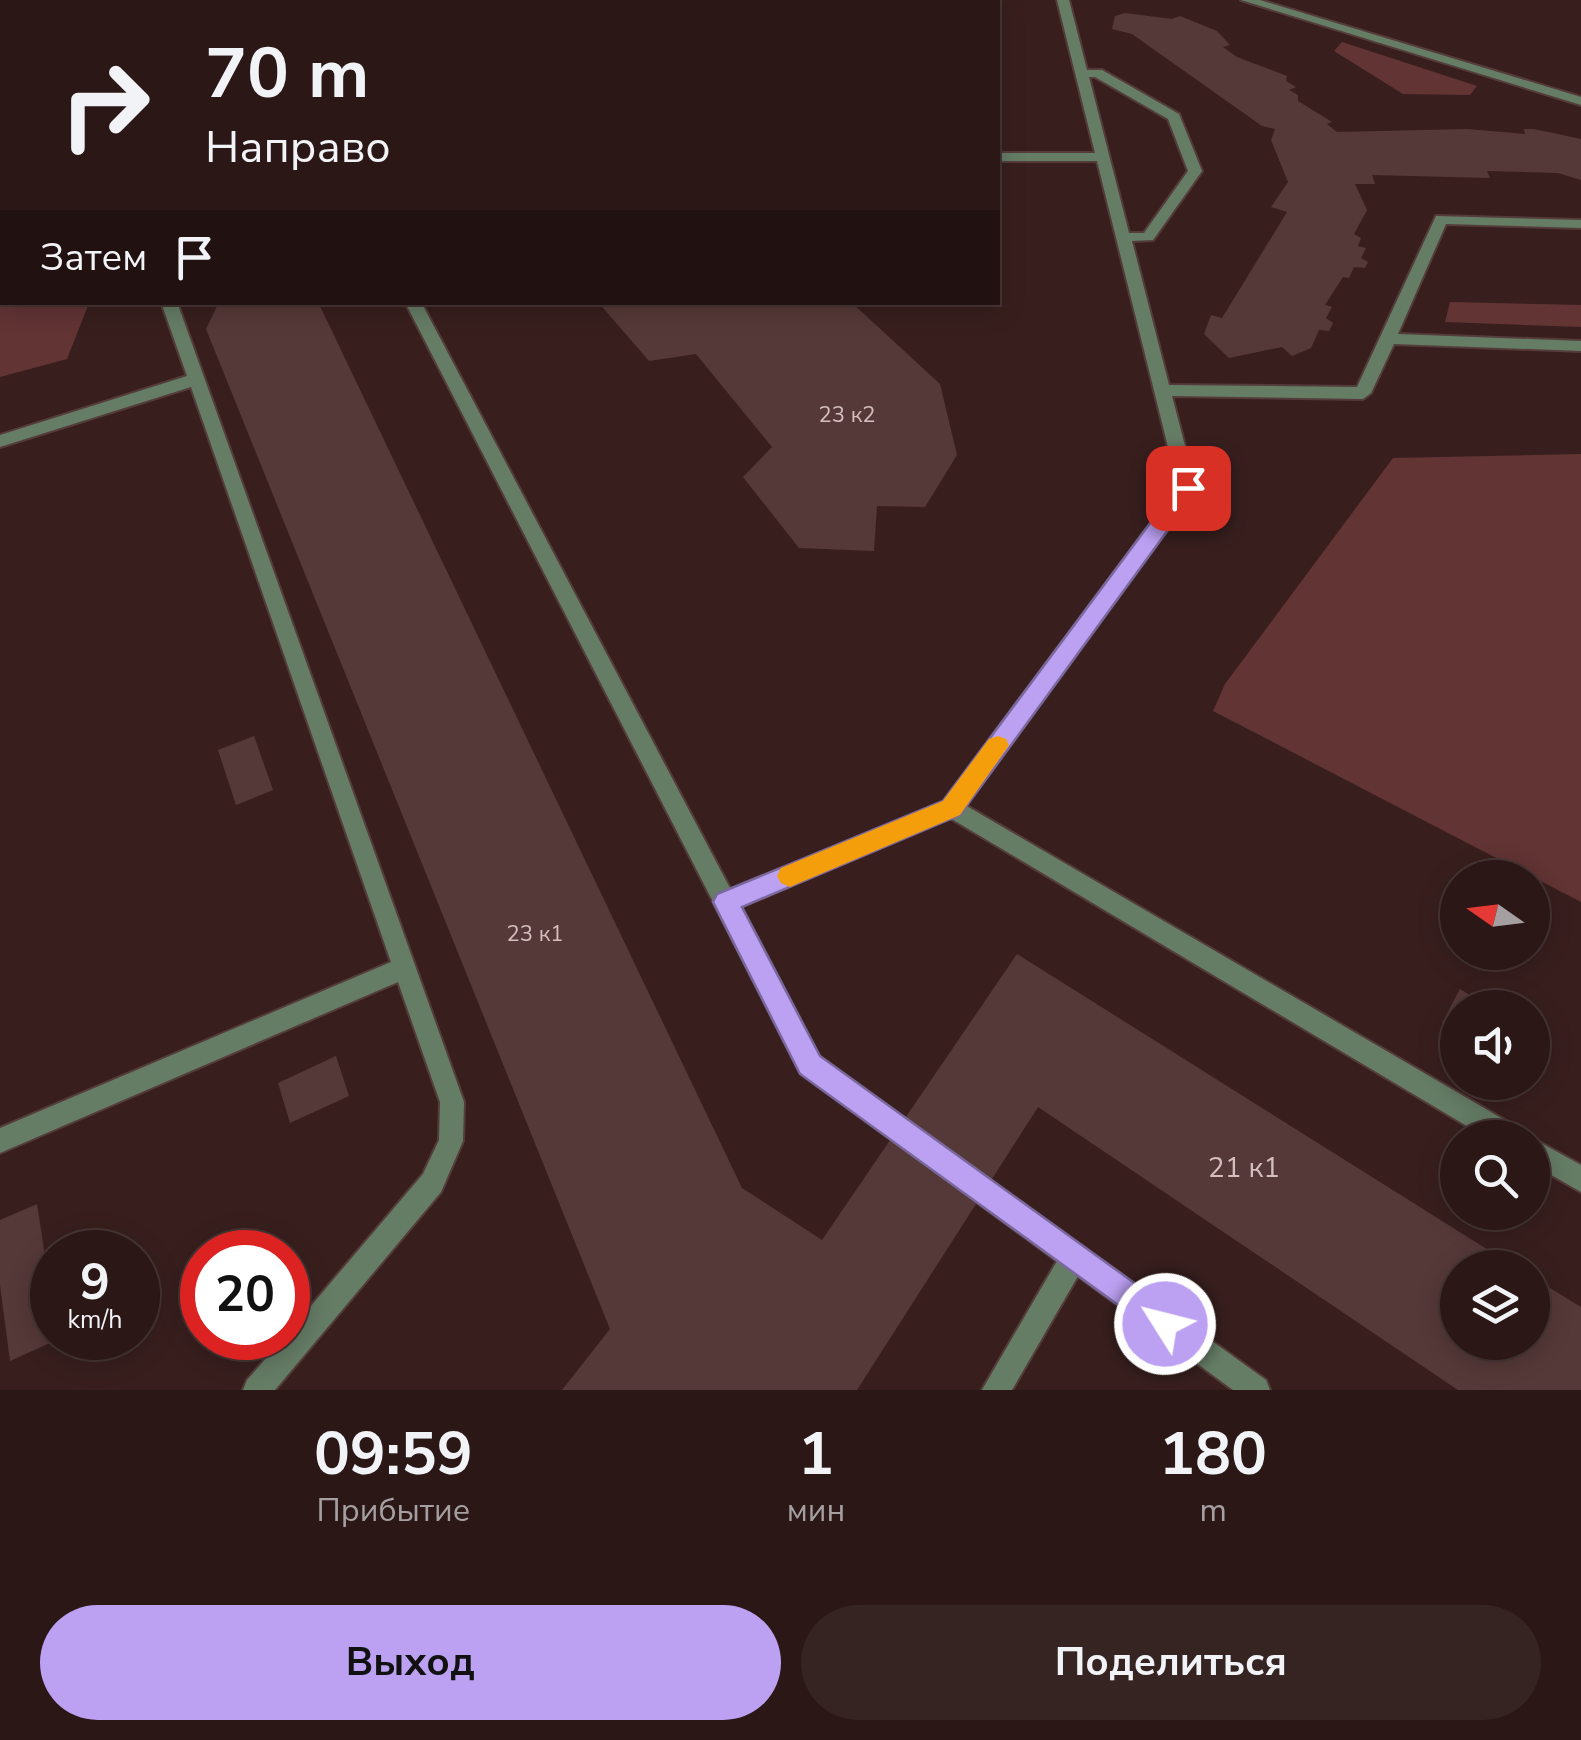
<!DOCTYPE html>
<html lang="ru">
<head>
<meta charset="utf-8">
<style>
  :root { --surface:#2a1716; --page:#362423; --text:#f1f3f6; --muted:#a59fa1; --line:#463635; --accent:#bca0f2 }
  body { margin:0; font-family:"Nunito Sans",sans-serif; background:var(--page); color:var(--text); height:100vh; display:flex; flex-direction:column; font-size:38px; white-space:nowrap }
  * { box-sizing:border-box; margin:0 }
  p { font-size:32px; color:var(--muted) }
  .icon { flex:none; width:55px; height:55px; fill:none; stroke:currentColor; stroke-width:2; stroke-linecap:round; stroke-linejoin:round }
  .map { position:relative; height:1390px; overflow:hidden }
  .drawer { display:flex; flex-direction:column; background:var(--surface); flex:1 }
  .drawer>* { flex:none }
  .guide { position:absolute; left:0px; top:0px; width:1000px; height:305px; box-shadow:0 5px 25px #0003,0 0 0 2px var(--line); background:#2a1716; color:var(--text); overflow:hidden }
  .needle { width:65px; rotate:284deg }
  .tools { position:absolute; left:1440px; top:860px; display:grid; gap:20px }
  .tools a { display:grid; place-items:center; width:110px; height:110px; border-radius:50%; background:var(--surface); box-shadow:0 5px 25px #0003,0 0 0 2px var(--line); font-size:50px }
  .speed { position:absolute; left:30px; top:1230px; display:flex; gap:20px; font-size:50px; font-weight:700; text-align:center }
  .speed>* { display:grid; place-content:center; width:130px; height:130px; border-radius:50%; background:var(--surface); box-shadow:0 5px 25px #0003,0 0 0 2px var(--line); line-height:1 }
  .speed small { font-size:25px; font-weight:400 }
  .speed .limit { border:15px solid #d22; background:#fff; color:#111 }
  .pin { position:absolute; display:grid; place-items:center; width:85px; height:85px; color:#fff; margin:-42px; border-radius:20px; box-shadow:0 5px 15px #0006 }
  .me { position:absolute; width:110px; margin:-55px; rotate:306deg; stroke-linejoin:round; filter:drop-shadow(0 0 8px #0008) }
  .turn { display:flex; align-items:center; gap:35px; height:210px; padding:0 40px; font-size:45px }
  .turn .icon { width:130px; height:130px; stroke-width:2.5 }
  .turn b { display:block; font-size:70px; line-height:85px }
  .then { display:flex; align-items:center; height:95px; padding:0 40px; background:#0003; gap:20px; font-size:38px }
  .eta { display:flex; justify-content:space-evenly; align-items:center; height:170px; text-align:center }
  .eta b { font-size:60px; font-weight:700; line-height:70px }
  .cta { display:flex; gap:20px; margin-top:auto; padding:20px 40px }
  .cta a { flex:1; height:115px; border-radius:60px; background:var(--accent); color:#111; font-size:40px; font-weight:700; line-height:115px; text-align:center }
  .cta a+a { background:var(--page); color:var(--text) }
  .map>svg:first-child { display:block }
</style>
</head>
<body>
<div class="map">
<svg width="1581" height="1390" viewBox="0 0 1581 1390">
  <rect width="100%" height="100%" fill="#381f1e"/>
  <path fill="#623434" d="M0,0H217L2,2V302L89,303L67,359L0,377Z
    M1342,42L1477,86L1470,95L1403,94L1334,51Z
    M1450,302L1581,305V327L1445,322Z
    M1581,454V902L1213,711L1225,684L1393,458Z"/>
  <path fill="#553938" d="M1125,13L1172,19L1180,16L1217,31L1230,45L1223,47L1237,57L1287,76L1286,81L1296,87L1289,90L1298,95V101L1332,122L1327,124L1337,132L1467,129L1525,134L1524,129H1534L1581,139V180L1558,173L1487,171L1490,178L1372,175L1375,184H1355L1367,210L1354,234L1361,238L1358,246L1366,248L1361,258L1368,262L1365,268L1354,267L1349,278L1343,277L1325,305L1332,307L1326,318L1333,323L1329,331L1319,330L1311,348L1292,356L1282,347L1229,358L1204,334L1211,315L1222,318L1287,212L1271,207L1288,182L1271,140L1275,129L1262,126L1132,34L1112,29L1115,16Z
    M219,302H318L742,1188L822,1240L1017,954L1517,1268H1458V1342H1532V1277L1581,1307V1390H1458L1038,1107L857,1390H562L610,1329L206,329Z
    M598,302H851L940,384L957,455L925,507L877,506L874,551L799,548L743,477L772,447L696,354L649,361Z
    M254,736L273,790L236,805L218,750Z
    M1460,989L1490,1008H1458V1033L1442,1023Z
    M1532,1034L1548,1044L1532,1077Z
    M336,1056L349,1096L290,1123L278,1083Z
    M37,1204L52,1302V1338H61L10,1361L0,1285V1220Z"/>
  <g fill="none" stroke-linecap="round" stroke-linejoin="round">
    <g stroke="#543c3b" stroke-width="4">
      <path id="service" d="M1057,0H1069L1087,70H1102L1179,114L1202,171L1153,240L1132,241L1169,385L1357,387L1436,216L1581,220V228L1446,224L1398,334L1581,341V351L1394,344L1371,393L1363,399L1172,396L1196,488L965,805L1520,1129L1523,1138H1487L950,818L740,907L819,1057L1266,1380L1270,1390H1233L1078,1276L1012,1390H982L1057,1261L801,1073L405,302H421L731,890L943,802L1178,487L1097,161H998V153H1095ZM1089,77H1095L1168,119L1188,171L1144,233H1129Z
        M1241,0H1260L1581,97V105Z
        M161,302H177L464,1102L463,1141L441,1192L275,1390H243L247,1380L284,1338H288V1333L423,1174L439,1140L440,1102L398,982L0,1153V1128L391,962L191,387L0,447V435L187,376Z
        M1532,1138L1581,1165V1192L1532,1164Z"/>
    </g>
    <use href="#service" fill="#657c65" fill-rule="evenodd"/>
  </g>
  <path fill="#bca0f2" stroke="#7a689d" stroke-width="2.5" d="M1188,481L1198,488L1195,493L960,815L742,907L820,1056L1176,1313L1181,1324L1176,1335L1165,1339L800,1074L713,902L717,894L943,801L1180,483Z"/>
  <path fill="#f59e0b" d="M998,736L1006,739L1009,745L960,815L799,883L790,887L781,883L777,876L781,868L943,801L989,739Z"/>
  <g text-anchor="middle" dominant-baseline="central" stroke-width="10" stroke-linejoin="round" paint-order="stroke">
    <g font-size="22" fill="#d4bfbe">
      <text x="847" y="415">23 к2</text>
      <text x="535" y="934">23 к1</text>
    </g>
    <g font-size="28" fill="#d4bfbe">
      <text x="1244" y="1168">21 к1</text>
    </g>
  </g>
</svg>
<div class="tools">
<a><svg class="needle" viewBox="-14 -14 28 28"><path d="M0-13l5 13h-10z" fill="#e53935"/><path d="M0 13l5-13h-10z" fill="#a59fa1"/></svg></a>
<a><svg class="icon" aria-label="sound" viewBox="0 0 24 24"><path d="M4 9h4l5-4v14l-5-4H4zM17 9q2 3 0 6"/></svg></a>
<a><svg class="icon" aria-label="search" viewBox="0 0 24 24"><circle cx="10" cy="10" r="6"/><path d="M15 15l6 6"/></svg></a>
<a><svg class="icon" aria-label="layers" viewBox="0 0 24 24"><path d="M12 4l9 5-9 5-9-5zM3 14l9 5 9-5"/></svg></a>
</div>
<div class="speed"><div>9<small>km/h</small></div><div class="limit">20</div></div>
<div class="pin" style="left:1188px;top:488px;background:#d93025"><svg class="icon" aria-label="arrive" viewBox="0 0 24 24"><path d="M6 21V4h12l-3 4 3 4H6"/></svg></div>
<svg class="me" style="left:1165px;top:1324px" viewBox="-20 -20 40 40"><circle r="17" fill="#bca0f2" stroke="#fff" stroke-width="3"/><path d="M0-11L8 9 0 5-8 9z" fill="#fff"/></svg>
<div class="guide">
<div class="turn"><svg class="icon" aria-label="right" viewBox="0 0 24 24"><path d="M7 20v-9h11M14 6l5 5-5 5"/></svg><div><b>70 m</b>Направо</div></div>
<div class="then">Затем<svg class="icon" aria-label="arrive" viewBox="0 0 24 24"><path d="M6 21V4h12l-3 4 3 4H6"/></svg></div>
</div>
</div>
<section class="drawer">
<div class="eta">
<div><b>09:59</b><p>Прибытие</p></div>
<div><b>1</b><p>мин</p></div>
<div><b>180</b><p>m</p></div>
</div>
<div class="cta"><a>Выход</a><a>Поделиться</a></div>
</section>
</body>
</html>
